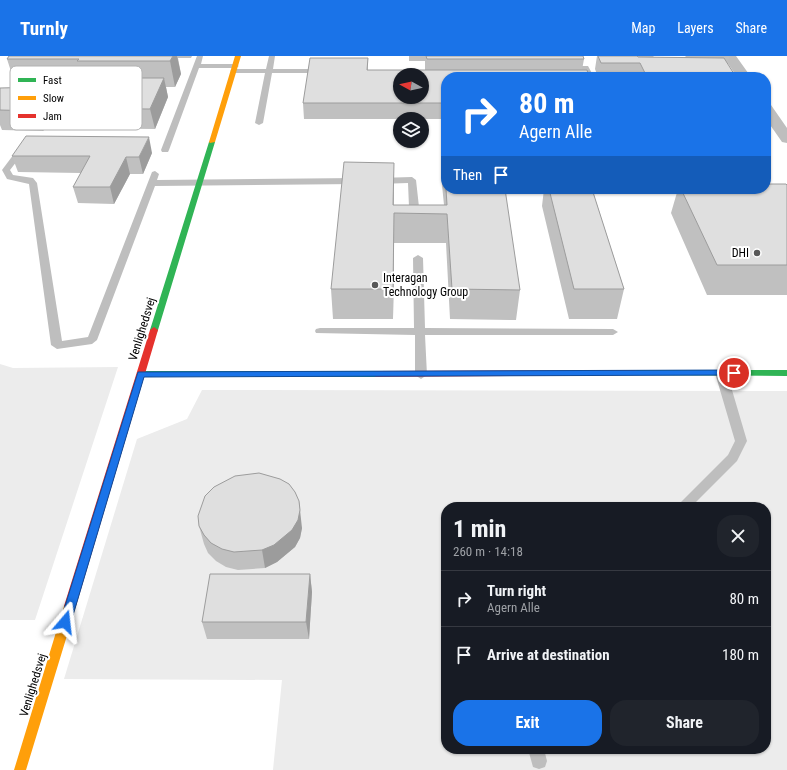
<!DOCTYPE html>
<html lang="en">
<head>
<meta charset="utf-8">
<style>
  :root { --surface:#171b24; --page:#20242c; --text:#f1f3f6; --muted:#9ea1a6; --line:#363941; --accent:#1a73e8 }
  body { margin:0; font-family:"Roboto Condensed",sans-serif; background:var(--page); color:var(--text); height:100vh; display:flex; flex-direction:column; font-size:15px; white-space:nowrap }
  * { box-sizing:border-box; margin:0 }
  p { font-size:13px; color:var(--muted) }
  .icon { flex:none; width:22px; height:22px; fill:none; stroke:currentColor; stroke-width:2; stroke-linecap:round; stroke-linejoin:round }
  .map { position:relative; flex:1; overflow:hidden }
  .panel { position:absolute; left:441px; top:446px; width:330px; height:252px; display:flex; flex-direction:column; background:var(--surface); border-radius:16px; box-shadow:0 1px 3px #0004 }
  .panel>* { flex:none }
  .top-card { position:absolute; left:441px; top:16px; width:330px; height:122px; border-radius:16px; box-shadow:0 1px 3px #0004; background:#1a73e8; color:#fff; overflow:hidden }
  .needle { width:26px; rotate:278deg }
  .controls { position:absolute; left:393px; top:12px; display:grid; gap:8px }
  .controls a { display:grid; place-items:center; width:36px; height:36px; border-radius:50%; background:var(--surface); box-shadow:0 1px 3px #0004; font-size:20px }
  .pin { position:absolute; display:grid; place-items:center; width:34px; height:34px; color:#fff; margin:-17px; border:2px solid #fff; border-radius:50%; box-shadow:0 1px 4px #0007 }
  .me { position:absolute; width:44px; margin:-22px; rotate:17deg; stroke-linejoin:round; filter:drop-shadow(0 0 3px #0008) }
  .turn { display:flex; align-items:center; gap:14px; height:84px; padding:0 12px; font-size:18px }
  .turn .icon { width:52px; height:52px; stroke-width:2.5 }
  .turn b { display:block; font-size:28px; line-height:34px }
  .then { display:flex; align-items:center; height:38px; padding:0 12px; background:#0003; gap:8px; font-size:15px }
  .round { display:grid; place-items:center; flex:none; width:42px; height:42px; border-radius:16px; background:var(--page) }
  .summary { display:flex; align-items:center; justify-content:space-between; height:68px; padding:0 12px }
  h1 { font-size:24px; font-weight:700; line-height:30px }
  .cta { display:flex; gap:8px; margin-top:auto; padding:8px 12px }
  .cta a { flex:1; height:46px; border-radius:16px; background:var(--accent); color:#fff; font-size:16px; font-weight:700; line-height:46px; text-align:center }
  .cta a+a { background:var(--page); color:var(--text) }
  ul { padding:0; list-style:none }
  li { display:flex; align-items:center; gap:12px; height:56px; padding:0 12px; border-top:1px solid var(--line) }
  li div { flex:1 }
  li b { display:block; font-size:15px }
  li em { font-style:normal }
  header { display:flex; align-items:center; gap:24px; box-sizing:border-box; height:56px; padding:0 20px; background:var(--accent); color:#fff }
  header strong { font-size:19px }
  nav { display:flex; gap:22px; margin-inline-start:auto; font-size:14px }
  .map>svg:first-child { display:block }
</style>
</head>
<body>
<header>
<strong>Turnly</strong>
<nav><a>Map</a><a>Layers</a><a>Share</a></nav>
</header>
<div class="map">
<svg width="787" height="714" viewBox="0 0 787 714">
  <rect width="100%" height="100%" fill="#fff"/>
  <path fill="#ececec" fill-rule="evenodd" d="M0,308L13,312L118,311L35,564H0Z
    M202,334L787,335V714H273L282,624L64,623L137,383L187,363ZM446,451H766V693H446Z"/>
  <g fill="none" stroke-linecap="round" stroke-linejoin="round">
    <path fill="#bebebe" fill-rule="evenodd" d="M197,0H203L201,8H235L239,10L235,12H199L169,94L168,96H162L161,94Z
      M269,0H275L273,13H325L329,15L325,17H272L263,67L259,69L255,67L265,17H234L230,15L234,13H266Z
      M564,10H588L594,21H586L583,14H564Z
      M20,90H23L27,92L10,114L13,119L33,122L37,127L62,285L88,281L152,116L155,115L159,118L157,124L357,122L361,125L357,128L155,130L97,284L92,288L57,293L51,289L29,128L7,123L2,114Z
      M412,121L416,124L419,151L414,154L409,151L408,127L378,128L374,125L378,122Z
      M418,199L423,202L425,272L613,273L618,276L613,279H425L427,319L421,323L415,319V279L316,277L315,275L316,273L320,272H414L413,202Z
      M721,313L727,317L747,385L737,405L691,451H676L728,399L735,385L715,317Z
      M528,693H544L547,705L545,711L539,713L533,711Z"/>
    <path fill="#bebebe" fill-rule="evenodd" d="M723,0H736L751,21H737Z
      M766,48L771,49L787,72V87L782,86L766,63Z"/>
    <path fill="#30b455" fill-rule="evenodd" d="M212,84L215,86L158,274L157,276H151L150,274L209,86Z
      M634,314H787V320L631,319L630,317L631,315Z
      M141,315H376L380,318L376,321L138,320L137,318Z"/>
    <path fill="#ff9f0a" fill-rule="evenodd" d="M235,0H241L215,86L210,87L209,86Z
      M70,545L74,547L76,550L26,714H14L64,550L66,547Z"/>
    <path fill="#e5322d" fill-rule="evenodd" d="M154,271L158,274L76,550L74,553L70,555L66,553L64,550L150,274Z
      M634,314L637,315L638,317L637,319L376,321L372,318L376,315Z"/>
  </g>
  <path fill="#c0c0c0" d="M9,0H192L191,2H178L181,18L175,31H166L168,41L155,73L45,72L43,75L2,74L0,69V32L44,31L47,28H15L7,3Z
    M409,0H583L584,3L582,14L446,21V63H304L303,47L368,2V14H425V5H409Z
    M597,0H654L653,1H686L685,0H730L727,8L736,21H598L595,13Z
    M152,97L143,118H130L114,148L78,147L73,131L81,117L18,116L12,100Z
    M444,101L520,234L516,264L450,263L446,187H394L393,263H333L331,233L394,135L393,149H444L442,129Z
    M787,129V239H707L671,157L678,133H766Z
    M544,133H592L624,233L617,263H569L542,150Z
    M199,470L302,472L300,482L295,491L277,506L265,512L238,514L226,511L216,505L208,497L204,488Z
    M310,518L312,536L309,583H207L202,566Z"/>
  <path fill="#9c9c9c" d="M173,0H177L181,18L175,31L170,5Z
    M164,22L168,41L155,73L150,53Z
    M39,52L45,72L43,75L37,55Z
    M149,81L152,97L143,118L139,101Z
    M126,101L130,118L114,148L110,131Z
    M394,107V135L393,178V149Z
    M394,157V187L393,263V233Z
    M299,445L302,472L300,482L295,491L277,506L265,512L262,494Z
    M310,518L312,536L309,583L306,566Z"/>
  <path fill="#dfdfdf" stroke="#9c9c9c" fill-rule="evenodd" d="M9,0H173L170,5H77L79,3H7Z
    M426,0H583L584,3H427Z
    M598,0H637L638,1L724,2L736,21H647L640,7H601Z
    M310,2H368L367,14H587L589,21H446V47H303ZM400,19H422V41H400Z
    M53,22H164L150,53L39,52L37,55L0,54V32L44,31Z
    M26,80L149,81L139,101H126L110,131H73L90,100H12Z
    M444,101H446V133H505L520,234L452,233L447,158L394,157L393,233H331L344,106L394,107L393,149H447Z
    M766,128H786L787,129V209H717L681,133H766Z
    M549,133H592L624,233H574Z
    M259,417L280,423L289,428L295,436L299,445L300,454L298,464L292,474L274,489L262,494L234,496L222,493L211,487L204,479L199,470L198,460L205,440L214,431L235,420Z
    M210,518H310L306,566H202Z"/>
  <path fill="#1a73e8" stroke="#114b97" d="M734,314L739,317L737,319L144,321L71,566L69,570L65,571L61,570L60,566L138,316Z"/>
  <g fill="#595959" stroke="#fff" stroke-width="1.5">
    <circle cx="757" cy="197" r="4"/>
    <circle cx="375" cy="229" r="4"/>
  </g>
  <g text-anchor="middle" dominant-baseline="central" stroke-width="4" stroke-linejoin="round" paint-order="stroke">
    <g font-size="12" fill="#000" stroke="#fff" text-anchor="end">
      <text x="749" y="197">DHI</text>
      <text x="383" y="222" text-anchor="start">Interagan<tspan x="383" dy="14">Technology Group</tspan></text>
    </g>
    <g font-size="12" fill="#000" stroke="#fff">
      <text transform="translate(142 273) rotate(-73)">Venlighedsvej</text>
      <text transform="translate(33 629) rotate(-73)">Venlighedsvej</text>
    </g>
  </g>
  <rect x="10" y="10" width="132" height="64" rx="6" fill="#fff" stroke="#b2b2b2" stroke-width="1"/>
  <rect x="18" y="22" width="18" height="4" fill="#30b455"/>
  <rect x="18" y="40" width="18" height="4" fill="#ff9f0a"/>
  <rect x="18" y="58" width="18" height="4" fill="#e5322d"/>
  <g font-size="11" fill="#000">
    <text x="43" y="28">Fast</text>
    <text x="43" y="46">Slow</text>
    <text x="43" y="64">Jam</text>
  </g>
</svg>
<div class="controls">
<a><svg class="needle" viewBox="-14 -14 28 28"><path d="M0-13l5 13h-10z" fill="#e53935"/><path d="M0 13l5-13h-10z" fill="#9ea1a6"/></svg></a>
<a><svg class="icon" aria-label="layers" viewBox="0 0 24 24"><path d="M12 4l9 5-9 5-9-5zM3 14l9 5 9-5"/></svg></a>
</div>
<div class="pin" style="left:734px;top:317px;background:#d93025"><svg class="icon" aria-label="arrive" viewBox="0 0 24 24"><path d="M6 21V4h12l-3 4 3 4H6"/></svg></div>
<svg class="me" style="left:65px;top:566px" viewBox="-20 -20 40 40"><path d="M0-17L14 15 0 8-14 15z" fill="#1a73e8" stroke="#fff" stroke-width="4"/></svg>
<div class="top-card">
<div class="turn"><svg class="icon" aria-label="right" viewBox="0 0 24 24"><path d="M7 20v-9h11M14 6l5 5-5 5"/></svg><div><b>80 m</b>Agern Alle</div></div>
<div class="then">Then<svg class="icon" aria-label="arrive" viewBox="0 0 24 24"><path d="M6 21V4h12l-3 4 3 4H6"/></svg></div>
</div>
<section class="panel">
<div class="summary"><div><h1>1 min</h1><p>260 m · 14:18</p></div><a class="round"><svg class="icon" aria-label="close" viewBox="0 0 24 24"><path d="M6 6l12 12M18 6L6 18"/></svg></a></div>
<ul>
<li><svg class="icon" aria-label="right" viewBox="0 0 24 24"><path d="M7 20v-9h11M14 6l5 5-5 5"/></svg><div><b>Turn right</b><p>Agern Alle</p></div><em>80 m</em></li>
<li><svg class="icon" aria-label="arrive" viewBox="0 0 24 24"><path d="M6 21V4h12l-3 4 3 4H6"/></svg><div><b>Arrive at destination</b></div><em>180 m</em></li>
</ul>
<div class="cta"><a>Exit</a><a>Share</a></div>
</section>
</div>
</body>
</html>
